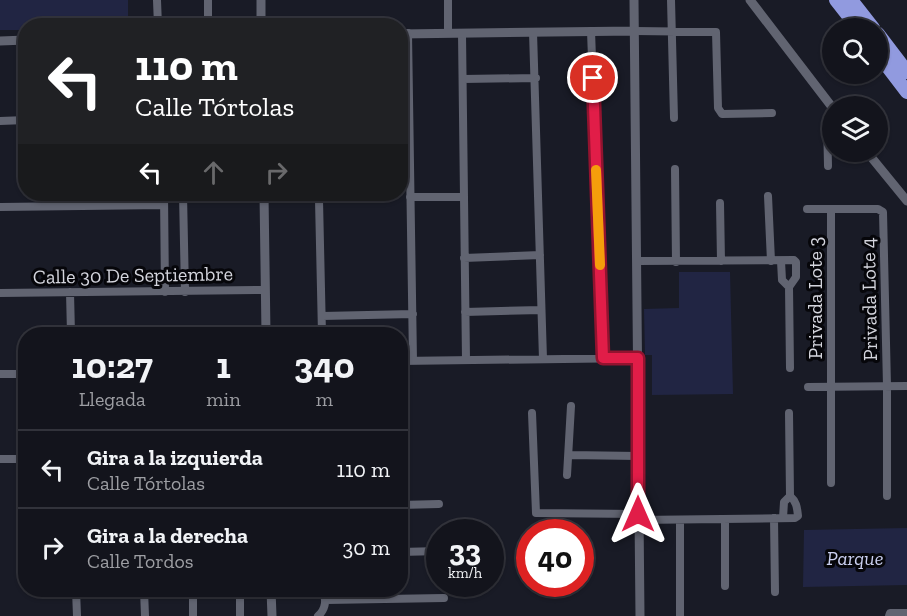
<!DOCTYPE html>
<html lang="es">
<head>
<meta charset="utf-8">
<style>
  :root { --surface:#13141c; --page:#1c1d25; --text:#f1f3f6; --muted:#9d9ea3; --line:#32333b }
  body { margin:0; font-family:"Zilla Slab",serif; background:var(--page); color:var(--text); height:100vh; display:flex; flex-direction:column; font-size:22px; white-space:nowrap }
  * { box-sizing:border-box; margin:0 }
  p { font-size:20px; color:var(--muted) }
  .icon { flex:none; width:33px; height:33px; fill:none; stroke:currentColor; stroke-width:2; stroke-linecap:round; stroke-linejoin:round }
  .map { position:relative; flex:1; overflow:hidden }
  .sheet { position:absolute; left:18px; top:327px; width:390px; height:270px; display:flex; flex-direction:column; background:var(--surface); border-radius:24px; box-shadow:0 2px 4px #0004,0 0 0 2px var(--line) }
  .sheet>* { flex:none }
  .hud { position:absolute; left:18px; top:18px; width:390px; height:183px; border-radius:24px; box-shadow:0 2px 4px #0004,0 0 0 2px var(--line); background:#202124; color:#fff; overflow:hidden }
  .tools { position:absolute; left:822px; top:18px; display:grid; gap:12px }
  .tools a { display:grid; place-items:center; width:66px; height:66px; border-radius:50%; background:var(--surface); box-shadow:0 2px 4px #0004,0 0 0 2px var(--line); font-size:30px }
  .speed { position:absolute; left:426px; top:519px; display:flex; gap:12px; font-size:30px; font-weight:700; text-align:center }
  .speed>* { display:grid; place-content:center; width:78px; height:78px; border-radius:50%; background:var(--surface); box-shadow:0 2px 4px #0004,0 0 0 2px var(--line); line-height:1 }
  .speed small { font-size:15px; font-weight:400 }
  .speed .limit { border:9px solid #d22; background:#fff; color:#111 }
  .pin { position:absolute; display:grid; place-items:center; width:51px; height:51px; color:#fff; margin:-26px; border:3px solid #fff; border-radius:50%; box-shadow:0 2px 6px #0007 }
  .me { position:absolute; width:66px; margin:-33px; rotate:0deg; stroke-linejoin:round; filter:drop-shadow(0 0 4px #0008) }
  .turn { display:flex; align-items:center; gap:21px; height:126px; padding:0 18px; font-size:27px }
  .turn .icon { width:78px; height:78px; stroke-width:2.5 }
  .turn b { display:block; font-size:42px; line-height:51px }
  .lanes { display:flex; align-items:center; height:57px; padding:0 18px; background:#0003; justify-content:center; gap:30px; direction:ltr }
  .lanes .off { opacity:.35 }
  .eta { display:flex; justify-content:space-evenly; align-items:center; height:102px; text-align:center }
  .eta b { font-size:36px; font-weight:700; line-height:42px }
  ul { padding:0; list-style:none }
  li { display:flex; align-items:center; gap:18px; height:78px; padding:0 18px; border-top:2px solid var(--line) }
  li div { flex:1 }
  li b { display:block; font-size:22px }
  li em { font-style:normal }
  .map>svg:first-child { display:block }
</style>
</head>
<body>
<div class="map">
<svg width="907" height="616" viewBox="0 0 907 616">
  <rect width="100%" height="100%" fill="#191b26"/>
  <path fill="#212543" d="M0,0H128V25L26,26L25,30H0Z
    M679,272H730L733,394L652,395V355H645L644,309L679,308Z
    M907,528V585L803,587L804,530Z"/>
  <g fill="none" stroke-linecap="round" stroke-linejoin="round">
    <path stroke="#616471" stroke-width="8" d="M157,0L158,26
      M208,0V26
      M448,0V33
      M671,0L674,118
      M591,31L603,358
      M635,31L716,32L718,108L722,114L772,113
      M533,32L543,359
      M408,33L413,361
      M462,34L466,360
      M463,79L536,78
      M827,119L828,166
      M0,121L26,120
      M675,169L676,262
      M164,194L165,292
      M183,194L185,292
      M768,196L771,261
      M410,197H464
      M264,198L315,197L319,200L322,334
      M720,203L721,261
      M0,207L164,205
      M807,209H878L883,212L887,386V496
      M464,258L540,255
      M638,261L794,260L796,262V277L789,287L790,368
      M781,261L782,280L789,287
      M70,292L71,334
      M0,293L265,290
      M465,312L541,310
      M322,316L413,314
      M400,361L638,358
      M0,374H26
      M808,387L907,386
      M532,413L536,513L638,514
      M569,455L638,456
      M0,459H26
      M567,475L571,406
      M831,483V209
      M400,505L439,504
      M774,518L775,592
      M783,518L784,502L790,496
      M725,519V586
      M638,520L795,518L798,516C797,508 797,502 790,496L789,413
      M680,520V616
      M400,552L440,551
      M76,590L77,616
      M144,590L145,616
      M193,590V616
      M326,600L444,598
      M240,616V590
      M318,616C326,609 327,599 322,590
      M889,616L890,613H907"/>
    <path stroke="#616471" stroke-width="9" d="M634,0L640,616
      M750,0L832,107
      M261,26V0
      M400,34L635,31
      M0,41L26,40
      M867,152L907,201
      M264,194L266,334
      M271,590L272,616"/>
    <path stroke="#919adf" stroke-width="14" d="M836,0L858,28
      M851,0L873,28
      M878,34L907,72
      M878,54L907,92"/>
  </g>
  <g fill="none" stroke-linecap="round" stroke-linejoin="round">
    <g stroke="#92132f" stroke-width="15">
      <path id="route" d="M593,78L603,358H638V514"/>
    </g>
    <use href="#route" stroke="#e11d48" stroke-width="10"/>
    <path stroke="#f59e0b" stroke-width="10" d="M596,170L600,265"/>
  </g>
  <g text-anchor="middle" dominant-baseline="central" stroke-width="6" stroke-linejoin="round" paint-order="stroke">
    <g font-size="20" fill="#d4d5dd" stroke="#06060a">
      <text transform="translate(133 275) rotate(-1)">Calle 30 De Septiembre</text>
      <text transform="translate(815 298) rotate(-90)">Privada Lote 3</text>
      <text transform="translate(869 299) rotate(-91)">Privada Lote 4</text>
    </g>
    <g font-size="20" font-style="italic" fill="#cbd0f1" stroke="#06060a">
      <text x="855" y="558">Parque</text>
    </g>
  </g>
</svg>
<div class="tools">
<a><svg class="icon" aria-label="search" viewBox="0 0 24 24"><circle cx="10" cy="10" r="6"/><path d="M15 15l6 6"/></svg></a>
<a><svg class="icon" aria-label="layers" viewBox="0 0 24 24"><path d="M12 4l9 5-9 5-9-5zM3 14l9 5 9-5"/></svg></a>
</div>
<div class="speed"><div>33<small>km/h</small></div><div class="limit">40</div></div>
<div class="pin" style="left:593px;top:78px;background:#d93025"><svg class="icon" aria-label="arrive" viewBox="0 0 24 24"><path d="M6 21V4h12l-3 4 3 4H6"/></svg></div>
<svg class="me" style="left:638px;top:514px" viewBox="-20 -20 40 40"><path d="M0-17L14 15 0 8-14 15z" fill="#e11d48" stroke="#fff" stroke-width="4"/></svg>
<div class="hud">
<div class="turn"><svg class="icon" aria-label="left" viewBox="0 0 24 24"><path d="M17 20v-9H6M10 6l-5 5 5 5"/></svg><div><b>110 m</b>Calle Tórtolas</div></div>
<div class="lanes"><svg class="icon" aria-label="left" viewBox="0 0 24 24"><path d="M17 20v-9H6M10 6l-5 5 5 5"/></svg><svg class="icon off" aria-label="ahead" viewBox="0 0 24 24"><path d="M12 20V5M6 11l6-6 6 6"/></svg><svg class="icon off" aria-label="right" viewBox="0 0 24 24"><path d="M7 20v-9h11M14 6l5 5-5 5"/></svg></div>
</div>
<section class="sheet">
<div class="eta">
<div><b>10:27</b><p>Llegada</p></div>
<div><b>1</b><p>min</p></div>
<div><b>340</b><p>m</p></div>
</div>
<ul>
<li><svg class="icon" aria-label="left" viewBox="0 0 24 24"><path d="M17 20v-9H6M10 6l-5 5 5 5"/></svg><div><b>Gira a la izquierda</b><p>Calle Tórtolas</p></div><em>110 m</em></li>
<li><svg class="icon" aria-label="right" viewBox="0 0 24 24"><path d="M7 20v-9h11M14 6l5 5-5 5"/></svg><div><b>Gira a la derecha</b><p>Calle Tordos</p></div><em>30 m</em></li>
</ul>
</section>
</div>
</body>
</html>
